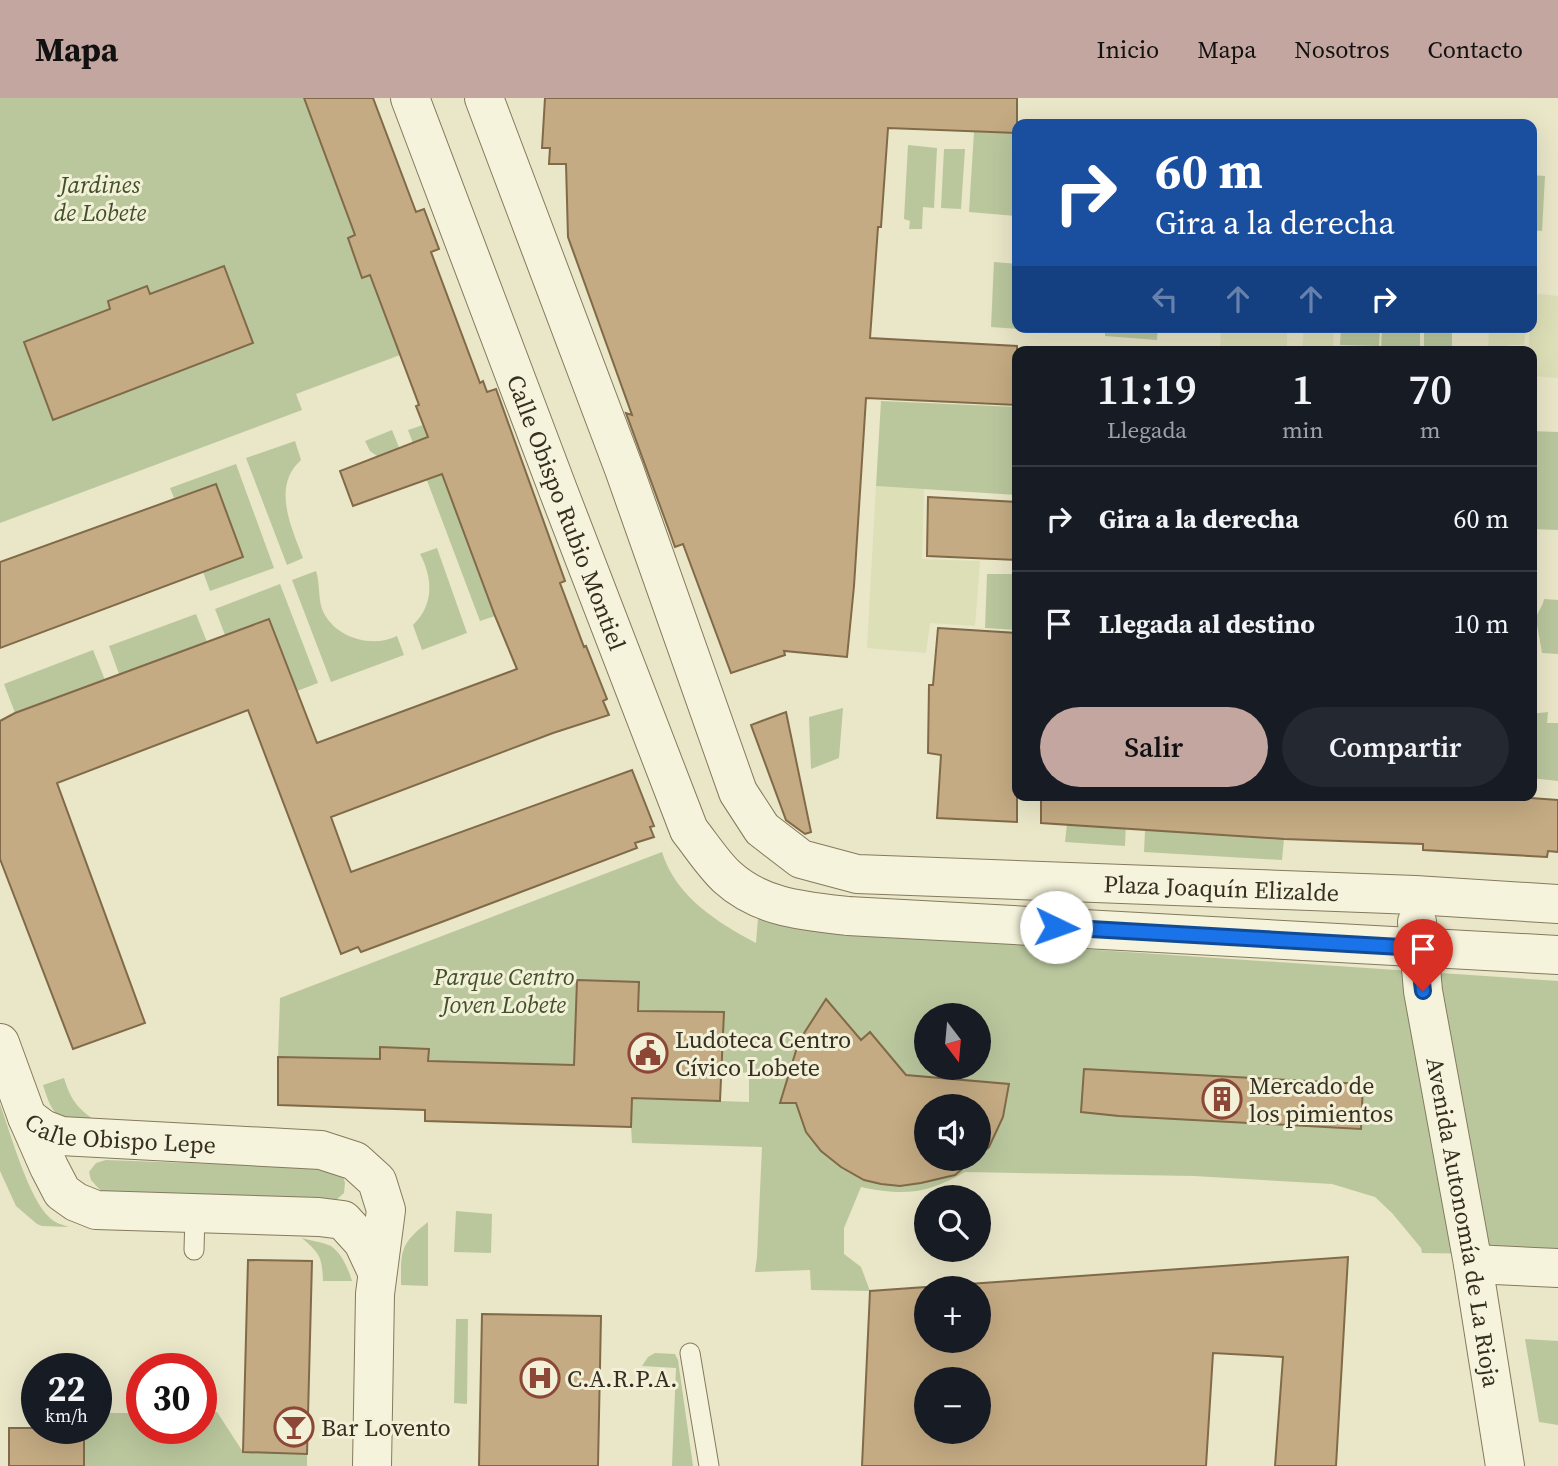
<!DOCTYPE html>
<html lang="es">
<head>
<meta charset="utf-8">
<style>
  :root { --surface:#171b24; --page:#242831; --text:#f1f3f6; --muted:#9ea1a6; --line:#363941; --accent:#c4a6a0 }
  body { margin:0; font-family:"Source Serif 4",serif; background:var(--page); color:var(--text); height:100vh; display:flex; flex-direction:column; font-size:26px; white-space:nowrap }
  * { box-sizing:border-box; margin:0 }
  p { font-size:23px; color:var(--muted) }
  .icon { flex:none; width:38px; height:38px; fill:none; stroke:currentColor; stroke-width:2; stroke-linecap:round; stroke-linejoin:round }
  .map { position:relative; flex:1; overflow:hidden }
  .panel { position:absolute; left:1012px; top:248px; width:525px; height:455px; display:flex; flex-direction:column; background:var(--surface); border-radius:14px; box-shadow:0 7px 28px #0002 }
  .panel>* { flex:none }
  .banner { position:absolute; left:1012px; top:21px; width:525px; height:214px; border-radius:14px; box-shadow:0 7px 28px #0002; background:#1a4fa0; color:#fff; overflow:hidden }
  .needle { width:46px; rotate:164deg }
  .controls { position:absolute; left:914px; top:905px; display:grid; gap:14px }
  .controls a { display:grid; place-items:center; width:77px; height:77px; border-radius:50%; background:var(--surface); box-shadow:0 7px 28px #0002; font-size:35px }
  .speed { position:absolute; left:21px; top:1255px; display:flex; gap:14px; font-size:35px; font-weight:700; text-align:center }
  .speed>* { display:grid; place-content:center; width:91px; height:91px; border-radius:50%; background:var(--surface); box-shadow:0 7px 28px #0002; line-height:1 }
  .speed small { font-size:18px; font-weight:400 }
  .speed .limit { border:10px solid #d22; background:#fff; color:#111 }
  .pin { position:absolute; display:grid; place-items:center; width:60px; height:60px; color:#fff; margin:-72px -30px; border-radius:50% 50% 50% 0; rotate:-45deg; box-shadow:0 0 7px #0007 }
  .pin .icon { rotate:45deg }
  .me { position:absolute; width:77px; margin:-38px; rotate:93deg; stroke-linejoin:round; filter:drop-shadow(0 0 5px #0008) }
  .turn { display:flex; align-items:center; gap:24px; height:147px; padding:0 28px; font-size:32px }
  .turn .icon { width:91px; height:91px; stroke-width:2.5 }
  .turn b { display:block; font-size:49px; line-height:60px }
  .lanes { display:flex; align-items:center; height:66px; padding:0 28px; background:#0003; justify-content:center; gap:35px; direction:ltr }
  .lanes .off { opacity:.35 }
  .eta { display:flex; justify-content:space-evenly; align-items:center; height:119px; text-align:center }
  .eta b { font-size:42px; font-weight:600; line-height:49px }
  .button { display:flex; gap:14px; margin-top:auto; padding:14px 28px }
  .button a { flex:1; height:80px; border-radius:42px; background:var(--accent); color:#111; font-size:28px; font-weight:600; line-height:80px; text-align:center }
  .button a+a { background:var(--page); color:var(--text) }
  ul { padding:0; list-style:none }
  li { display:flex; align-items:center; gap:21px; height:105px; padding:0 28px; border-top:2px solid var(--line) }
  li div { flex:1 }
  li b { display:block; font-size:26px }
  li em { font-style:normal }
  header { display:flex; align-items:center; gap:42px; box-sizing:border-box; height:98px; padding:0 35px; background:var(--accent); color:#111 }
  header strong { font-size:33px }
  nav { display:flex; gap:38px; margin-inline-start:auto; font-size:24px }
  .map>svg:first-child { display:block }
</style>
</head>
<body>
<header>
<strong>Mapa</strong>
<nav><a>Inicio</a><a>Mapa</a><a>Nosotros</a><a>Contacto</a></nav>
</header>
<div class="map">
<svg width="1558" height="1368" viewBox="0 0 1558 1368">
  <rect width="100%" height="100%" fill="#eae6c8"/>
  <path fill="#dddfb7" d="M1531,195L1558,198V280L1531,278V254H1528L1530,229H1531Z
    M1221,229H1287V254L1220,253Z
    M1304,229H1334L1333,254H1302Z
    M1489,229H1526L1524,247H1508L1507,254H1488Z
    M876,388L924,391L922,461L980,463L975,528L930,525L926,555L867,550Z"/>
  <path fill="#bac79d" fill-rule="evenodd" d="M0,0H303L400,257L296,296L302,312L0,425ZM223,168L253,244L110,211L108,204L120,198L123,207L137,201L134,193L146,188L150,196Z
    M974,34L1017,35L1016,118L969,114Z
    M908,47L937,50L934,110L923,109L922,131H909L910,123L904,121Z
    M944,51H965L961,111L941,110Z
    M1531,77L1545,78L1542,133L1531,132Z
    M994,164L1017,166V229H1047V233L991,229Z
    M1105,229H1158L1157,242L1105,238Z
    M1341,229H1380L1379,248L1340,247Z
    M1382,229H1420V254H1381Z
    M1424,229H1452V254H1424Z
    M881,303L1017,309V397L876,388Z
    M423,327L495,518L480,523L408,332Z
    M392,332L413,384L370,353L365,343Z
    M1531,333L1558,334V432L1531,431Z
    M295,343L301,362C271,389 292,430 303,460L287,467L246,360Z
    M236,366L274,470L210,493L203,474L243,459L216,386L174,400L170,390Z
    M437,450L467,535L422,552L413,527C434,507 433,480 420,456Z
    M316,473C320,485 318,498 322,511C333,539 371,551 397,538L404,557L331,584L292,482Z
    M987,476H1016L1017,532L985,530Z
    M280,486L318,585L297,593L269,521L225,537L215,511Z
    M1544,501L1558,502V556L1542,555L1536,521C1537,514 1542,510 1544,501Z
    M196,516L207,544L119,576L109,548Z
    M93,552L105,582L15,615L4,586Z
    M843,610L839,660L811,671L809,619Z
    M1548,614L1547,625H1558V683L1531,680V616Z
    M1127,698L1125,748L1065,744L1067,726Z
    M1145,732L1284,741L1282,762L1144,754Z
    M662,754C676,799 717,824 756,845L758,820L791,830L817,833L1558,883V1182L1482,1156L1422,1155L1421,1150L1392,1115L1375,1099L1332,1086L1194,1078L965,1074C927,1096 904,1098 861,1089L844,1130V1156L861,1169L870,1193L811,1192L810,1172L755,1174L757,1159L762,1049L632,1045L631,1029L632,1000L749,1004V975L721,973L724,915L638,913L639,884L578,882L574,967L428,963L429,951L381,949L380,961L278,959L280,900ZM926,917H978V970H926ZM926,1008H978V1060H926Z
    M64,980C71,1004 80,1013 101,1026C91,1026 66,1024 58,1017C50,1011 46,996 43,987Z
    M0,1006C10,1034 29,1102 50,1120C55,1125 63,1127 69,1129L42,1128L37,1126L16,1108L0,1073Z
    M106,1062L329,1070L343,1078L345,1085L344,1095L336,1102L327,1103L102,1094L91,1082L89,1074L96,1065Z
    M456,1113L492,1116L491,1155L454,1154Z
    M428,1124V1188L401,1187C401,1152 400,1146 428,1124Z
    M302,1140C311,1143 323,1144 331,1148C342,1156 348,1170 352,1183H323C322,1158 320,1156 302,1140Z
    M456,1221H468L467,1306L454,1305Z
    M1525,1241L1558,1243V1327L1539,1324Z
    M655,1255L675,1256L678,1262L693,1368H672L676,1270L642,1268L648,1259Z
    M201,1314H217L243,1354L307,1356V1368H84V1330H96V1315H142V1330H201Z"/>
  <path fill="#c4ab83" stroke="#806a48" stroke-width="2" fill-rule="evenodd" d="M304,0H373L416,114L424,111L439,151L431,154L480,285L483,283L487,294L496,291L565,483L560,485L584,549L586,548L607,601L603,603L609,617L553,635L331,719L351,774L632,672L654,728L650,729L654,739L635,745L637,750L439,825L361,854L358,849L341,856L248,612L57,685L145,925L73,951L0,761V623L15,615L269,521L317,645L517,571L495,518L442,376L353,408L340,373L428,339L416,308L419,307L370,177L362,180L348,140L355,137Z
    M545,0H1017V35L888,30L881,129H878L870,240L1017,248V307L866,300L854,488L847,559L784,553L785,557L731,575L683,446L675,449L670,435L626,315L632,317L568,139L566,66H549L550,50H542Z
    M224,168L253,245L53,322L24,244L110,211L108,203L147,188L150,196Z
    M216,386L243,459L0,550V464Z
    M928,399L1017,404V462L927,458Z
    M938,530L1017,535V724L937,720L941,657L928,655L929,587H933Z
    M786,614L811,734L805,736L786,722L751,627Z
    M1041,698H1504L1558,702V754L1548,753L1547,759L1423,752V746L1284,741L1041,725Z
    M577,882L639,884L638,913L724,914L720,1003L632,1000L631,1029L425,1023V1012L278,1007V959L380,961V949L429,951L428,963L574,967Z
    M826,901L861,942L870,934L906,977L1009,986L1003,1019L989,1049L978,1058V1008H926V1060H975L955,1077L921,1085L900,1088L881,1086L864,1082L841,1069L821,1053L806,1034L796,1005H780L799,943Z
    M1084,971L1363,986L1361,1031L1119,1018L1081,1014Z
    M1348,1159L1336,1368H1275L1283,1259L1213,1255L1206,1368H862L870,1193ZM926,1190H978V1242H926ZM926,1281H978V1334H926Z
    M248,1162L312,1163L307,1356L243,1354Z
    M482,1216L601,1218L598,1368H479Z
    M9,1330H84V1368H9Z"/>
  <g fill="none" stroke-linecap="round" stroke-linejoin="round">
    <g stroke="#847a5f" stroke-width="21">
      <path id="service" d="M194,1152L195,1116
        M690,1255L709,1368"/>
    </g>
    <g stroke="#847a5f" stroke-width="40">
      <g id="minor">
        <path id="s1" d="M410,0L558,392L689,732C701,747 713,766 727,779C761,810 804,813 848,818L1558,857"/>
        <path id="s2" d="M484,0L624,371L738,694L762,731L801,761L857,776L1415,797L1558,806"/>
        <path id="s3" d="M1417,824L1423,893L1473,1166L1505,1368"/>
        <path d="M0,945L27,1019L49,1069L62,1094L76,1104L96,1112L319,1119L343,1122L363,1144L377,1174"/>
        <path id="s4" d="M27,1019L43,1031L61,1038L321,1052L355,1063L377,1083L386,1112L375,1196L372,1368"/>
        <path d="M1473,1166L1558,1170"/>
      </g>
    </g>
    <use href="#service" stroke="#f5f3db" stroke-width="19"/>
    <use href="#minor" stroke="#f5f3db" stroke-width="38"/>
  </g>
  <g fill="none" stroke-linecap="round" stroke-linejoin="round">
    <g stroke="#114b97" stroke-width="18">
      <path id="route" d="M1056,829L1418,850L1423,893"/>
    </g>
    <use href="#route" stroke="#1a73e8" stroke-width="12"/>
  </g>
  <defs>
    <g id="civic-ring" transform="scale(2.0125)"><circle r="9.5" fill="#f2f0d7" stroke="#8c4736" stroke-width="1.5"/><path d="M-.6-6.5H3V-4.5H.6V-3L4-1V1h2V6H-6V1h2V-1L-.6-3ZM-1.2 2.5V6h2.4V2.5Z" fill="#8c4736"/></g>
    <g id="building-ring" transform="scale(2.0125)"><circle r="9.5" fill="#f2f0d7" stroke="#8c4736" stroke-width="1.5"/><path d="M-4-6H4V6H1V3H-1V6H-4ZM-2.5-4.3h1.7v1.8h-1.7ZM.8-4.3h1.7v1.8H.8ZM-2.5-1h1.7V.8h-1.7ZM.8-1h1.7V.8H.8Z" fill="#8c4736"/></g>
    <g id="hospital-ring" transform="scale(2.0125)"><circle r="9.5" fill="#f2f0d7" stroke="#8c4736" stroke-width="1.5"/><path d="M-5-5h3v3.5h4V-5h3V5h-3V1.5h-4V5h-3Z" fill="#8c4736"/></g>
    <g id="bar-ring" transform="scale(2.0125)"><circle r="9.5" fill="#f2f0d7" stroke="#8c4736" stroke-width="1.5"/><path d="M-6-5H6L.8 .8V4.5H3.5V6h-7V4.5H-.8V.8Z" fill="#8c4736"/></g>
  </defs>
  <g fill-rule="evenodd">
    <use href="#civic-ring" x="648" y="955"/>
    <use href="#building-ring" x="1222" y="1001"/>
    <use href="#hospital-ring" x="540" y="1280"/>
    <use href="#bar-ring" x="294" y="1329"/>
  </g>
  <g text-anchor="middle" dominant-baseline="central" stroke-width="6" stroke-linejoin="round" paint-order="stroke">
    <g font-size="24" font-style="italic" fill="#3f502a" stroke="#f2f0d7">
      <text x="100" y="86">Jardines<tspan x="100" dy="28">de Lobete</tspan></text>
      <text x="504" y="878">Parque Centro<tspan x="504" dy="28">Joven Lobete</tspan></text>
    </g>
    <g font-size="24" fill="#362f21" stroke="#f2f0d7">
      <text stroke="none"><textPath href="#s1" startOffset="443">Calle Obispo Rubio Montiel</textPath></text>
      <text stroke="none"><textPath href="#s2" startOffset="1255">Plaza Joaquín Elizalde</textPath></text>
      <text stroke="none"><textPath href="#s4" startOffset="98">Calle Obispo Lepe</textPath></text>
      <text stroke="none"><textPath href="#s3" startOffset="304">Avenida Autonomía de La Rioja</textPath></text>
    </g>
    <g font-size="24" fill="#362f21" stroke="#f2f0d7" text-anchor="start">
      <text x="675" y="941">Ludoteca Centro<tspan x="675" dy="28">Cívico Lobete</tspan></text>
      <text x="1249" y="987">Mercado de<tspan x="1249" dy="28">los pimientos</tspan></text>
      <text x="567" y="1280">C.A.R.P.A.</text>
      <text x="321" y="1329">Bar Lovento</text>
    </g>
  </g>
</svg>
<div class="controls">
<a><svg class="needle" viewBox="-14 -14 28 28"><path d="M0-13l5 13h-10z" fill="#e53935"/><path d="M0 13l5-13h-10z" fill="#9ea1a6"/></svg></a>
<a><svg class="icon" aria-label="sound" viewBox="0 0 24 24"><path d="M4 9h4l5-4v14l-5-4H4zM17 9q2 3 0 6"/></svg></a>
<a><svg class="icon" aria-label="search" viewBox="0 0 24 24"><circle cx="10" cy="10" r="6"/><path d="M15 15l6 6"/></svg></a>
<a>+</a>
<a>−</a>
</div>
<div class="speed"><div>22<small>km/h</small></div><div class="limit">30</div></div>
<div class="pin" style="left:1423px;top:893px;background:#d93025"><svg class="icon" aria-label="arrive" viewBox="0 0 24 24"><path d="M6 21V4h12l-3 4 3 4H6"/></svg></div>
<svg class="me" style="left:1056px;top:829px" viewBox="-20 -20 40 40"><circle r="19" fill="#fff"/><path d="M0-13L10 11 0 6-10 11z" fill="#1a73e8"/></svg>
<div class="banner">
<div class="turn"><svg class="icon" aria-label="right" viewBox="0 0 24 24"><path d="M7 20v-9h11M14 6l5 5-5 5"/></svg><div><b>60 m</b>Gira a la derecha</div></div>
<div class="lanes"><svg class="icon off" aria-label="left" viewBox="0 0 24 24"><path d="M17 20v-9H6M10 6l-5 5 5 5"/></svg><svg class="icon off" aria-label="ahead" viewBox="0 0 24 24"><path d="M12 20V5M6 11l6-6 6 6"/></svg><svg class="icon off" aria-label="ahead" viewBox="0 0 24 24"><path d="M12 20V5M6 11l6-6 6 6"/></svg><svg class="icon" aria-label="right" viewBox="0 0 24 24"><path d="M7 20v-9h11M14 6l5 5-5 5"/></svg></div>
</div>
<section class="panel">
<div class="eta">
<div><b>11:19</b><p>Llegada</p></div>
<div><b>1</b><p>min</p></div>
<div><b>70</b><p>m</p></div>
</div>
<ul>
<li><svg class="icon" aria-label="right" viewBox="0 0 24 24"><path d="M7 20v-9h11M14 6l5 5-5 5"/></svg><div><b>Gira a la derecha</b></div><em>60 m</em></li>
<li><svg class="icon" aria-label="arrive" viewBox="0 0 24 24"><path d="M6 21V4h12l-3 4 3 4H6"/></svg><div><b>Llegada al destino</b></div><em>10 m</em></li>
</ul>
<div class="button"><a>Salir</a><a>Compartir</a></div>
</section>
</div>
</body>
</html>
